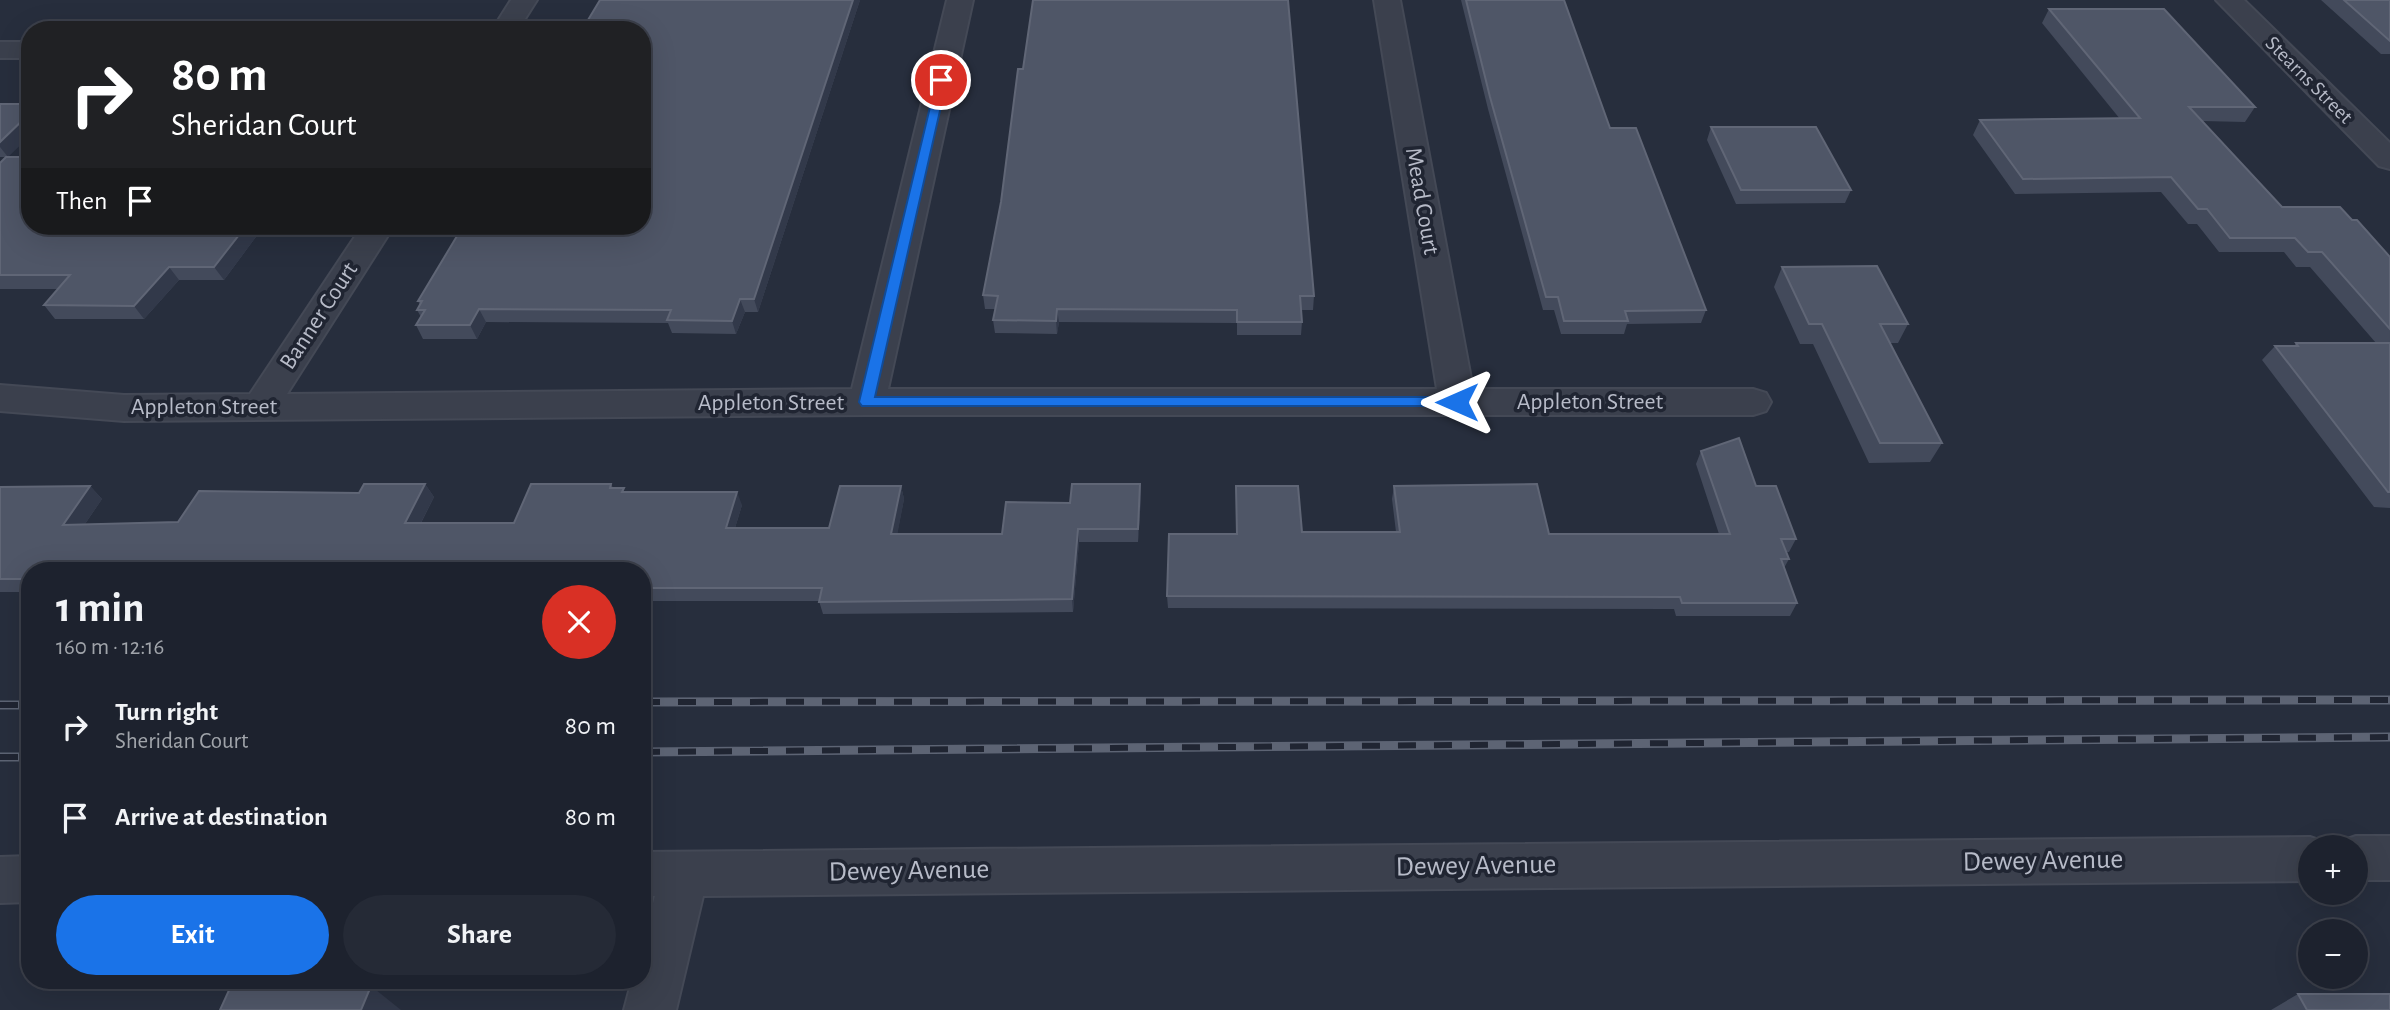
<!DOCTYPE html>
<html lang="en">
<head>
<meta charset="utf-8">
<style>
  :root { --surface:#1d222e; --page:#252a36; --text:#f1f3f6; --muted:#a0a4aa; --line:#3b3f4a; --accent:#1a73e8 }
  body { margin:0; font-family:"Alegreya Sans",sans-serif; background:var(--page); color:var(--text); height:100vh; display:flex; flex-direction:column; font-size:26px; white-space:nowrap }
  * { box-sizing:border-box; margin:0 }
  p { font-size:23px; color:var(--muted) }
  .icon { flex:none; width:38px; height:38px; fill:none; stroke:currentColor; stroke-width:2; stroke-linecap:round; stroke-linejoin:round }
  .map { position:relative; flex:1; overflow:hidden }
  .side { position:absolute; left:21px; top:562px; width:630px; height:427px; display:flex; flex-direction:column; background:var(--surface); border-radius:28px; box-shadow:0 7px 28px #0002,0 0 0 2px var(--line) }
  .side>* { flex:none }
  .guide { position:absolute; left:21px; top:21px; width:630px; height:214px; border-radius:28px; box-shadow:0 7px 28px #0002,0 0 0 2px var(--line); background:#202124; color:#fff; overflow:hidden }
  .controls { position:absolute; left:2298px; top:835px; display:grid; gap:14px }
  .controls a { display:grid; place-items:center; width:70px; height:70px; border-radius:50%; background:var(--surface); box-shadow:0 7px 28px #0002,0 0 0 2px var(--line); font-size:35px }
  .pin { position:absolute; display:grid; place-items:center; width:60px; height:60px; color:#fff; margin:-30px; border:4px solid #fff; border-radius:50%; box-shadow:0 2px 7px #0007 }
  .me { position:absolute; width:77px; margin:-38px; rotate:270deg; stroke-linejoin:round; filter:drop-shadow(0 0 5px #0008) }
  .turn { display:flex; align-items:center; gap:24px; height:147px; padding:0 35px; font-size:32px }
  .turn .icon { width:91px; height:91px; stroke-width:2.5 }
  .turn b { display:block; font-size:49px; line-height:60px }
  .then { display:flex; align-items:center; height:66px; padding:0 35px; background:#0003; gap:14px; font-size:26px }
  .round { display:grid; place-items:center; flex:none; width:74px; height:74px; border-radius:37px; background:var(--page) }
  .overview { display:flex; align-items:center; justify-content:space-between; height:119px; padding:0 35px }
  h1 { font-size:42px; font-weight:700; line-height:52px }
  .primary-button { display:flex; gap:14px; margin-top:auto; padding:14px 35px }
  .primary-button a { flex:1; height:80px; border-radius:42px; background:var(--accent); color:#fff; font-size:28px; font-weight:700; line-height:80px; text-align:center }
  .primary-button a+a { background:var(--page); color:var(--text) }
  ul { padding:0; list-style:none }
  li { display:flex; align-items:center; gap:21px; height:91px; padding:0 35px }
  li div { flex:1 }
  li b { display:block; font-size:26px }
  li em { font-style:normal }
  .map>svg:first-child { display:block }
</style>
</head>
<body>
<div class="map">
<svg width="2390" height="1010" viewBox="0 0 2390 1010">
  <rect width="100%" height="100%" fill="#272e3d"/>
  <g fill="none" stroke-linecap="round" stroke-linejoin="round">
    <g stroke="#444956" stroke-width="4">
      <path id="minor" d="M511,0H537L518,30H492Z
        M947,0H973L888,389H1437L1374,0H1400L1473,389H1753L1766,393L1771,402L1766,411L1753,415H867L124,421L0,411V385L124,395L250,394L362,226H394L287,394L852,389Z
        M2216,0H2244L2390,143V169L2379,166Z
        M0,42H30V58H0Z
        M2356,836H2390V880H2356V847H2337L2339,842Z
        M2310,837L2327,843L2328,847H2310V881L703,896L676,1010H624L632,980H642V943L655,896H642V852Z
        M30,856V902L0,903V857Z"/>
    </g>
    <use href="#minor" fill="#3b404d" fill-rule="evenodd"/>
    <g stroke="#5d6474" stroke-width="9">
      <path id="rail" d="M642,702L2390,700
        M0,705H30
        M642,752L2390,737
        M0,757H30"/>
    </g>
    <use href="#rail" stroke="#202532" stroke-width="6" stroke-dasharray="18" stroke-linecap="butt"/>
  </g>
  <path fill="#434a5b" d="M860,0L758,312H745L736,334L672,333L668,323L486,322L477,339H423L416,325L421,317L417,310L420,305L418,301Z
    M1461,0H1564L1610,128L1706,310L1701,323L1627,324L1624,334H1561L1554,310H1543L1488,109Z
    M2321,0H2390V54H2381Z
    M2049,9L2255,107L2245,122L2202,121L2282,207L2352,220L2390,257V508L2374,507L2262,360L2275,346H2294L2296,343H2376L2310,267H2296L2284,252H2219L2197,224H2188L2161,192L2015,194L1973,135L1980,120L2120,119L2042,23Z
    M1023,69L1314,296L1313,310H1301L1302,322L1301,335H1237V323L1059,322L1057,334L995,333L993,320L996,309H985L983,295L1001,202Z
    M0,104L9,157L30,226H264L224,280H179L144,319H55L44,305L59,289H0V163L6,157H0Z
    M1711,127L1851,190L1845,203L1736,204L1707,140Z
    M1782,267L1908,324L1898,343H1890L1942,443L1930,462L1869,463L1813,344H1800L1774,287Z
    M1701,451L1756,486L1796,539L1789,552H1786L1789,559L1784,568L1797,603L1790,616H1676L1674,609L1168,608L1167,596L1236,534V486L1302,532H1396L1392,499L1394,486L1549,534H1719L1696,464Z
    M425,484L434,497L421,523H514L611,484L613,488L627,492L742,505L735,528H829L901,486L904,499L897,534H1002L1070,503L1140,484L1141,497L1138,542H1079L1073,612L823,614L819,601H642V570H30V592H0V487L90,486L102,499L85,524L178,522L359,493Z
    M2298,994L2390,1010H2271Z"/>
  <path fill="#32394a" d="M853,0H860L758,312L754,299Z
    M30,113V136L8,157L0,147V142Z
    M246,226H264L224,280L214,267Z
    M169,267L179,280L144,319L134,306Z
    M740,299L745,312L736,334L732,321Z
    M479,309L486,322L477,339L470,325Z
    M1057,309L1059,322L1057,334L1056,321Z
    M425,484L434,497L414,536L405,523Z
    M1140,484L1141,497L1138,542V529Z
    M90,486L102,499L76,537L63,525Z
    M901,486L904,499L895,547L891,534Z
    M737,492L742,505L731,541L726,528Z
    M1078,529L1079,542L1073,612L1072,599Z
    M371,986L401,1010H361Z"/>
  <path fill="#4f5667" stroke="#606676" stroke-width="2" d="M600,0H853L754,299H740L732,321L667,320L671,310L479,309L470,325H416L425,310H417L422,301H418L463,226H642V30H582Z
    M1033,0H1288L1314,296H1300L1302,322H1237V310L1057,309L1056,321L993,320L998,296L983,295L1001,202L1018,69H1023Z
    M1466,0H1564L1610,128H1636L1706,310L1625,311L1628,321H1564L1558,297H1546L1490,97Z
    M2344,0H2390V41Z
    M2049,9H2164L2255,107H2189L2282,207H2340L2352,220H2357L2390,257V329L2322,252H2308L2295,238H2230L2207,209H2198L2171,177L2023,179L1980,120L2140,118Z
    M0,104H30V113L0,142Z
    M1711,127H1816L1851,190H1741Z
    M6,157H30V226H246L214,267H169L134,306L44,305L70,275H0V163Z
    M1877,266L1908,324H1880L1942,443H1880L1822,324H1809L1782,267Z
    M2296,343H2390V492H2388L2275,346H2298Z
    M1739,438L1756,486H1776L1796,539H1781L1789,559H1781L1797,603H1682L1680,597L1167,596L1169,534H1237L1236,486H1298L1302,532H1400L1394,486L1537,484L1549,534H1730L1701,451Z
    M364,484H425L405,523H514L531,484H611L610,488H624L622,492H737L726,528H829L840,486H901L891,534H1002L1006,502L1070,503L1072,484H1140L1138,529H1078L1072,599L819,602L822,588H642V570H574L575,569H451L450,570H30V579H0V487L90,486L63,525L178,522L199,491L359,493Z
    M371,986L361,1010H220L230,988Z
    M2298,994H2390V1010H2307Z"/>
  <path fill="#1a73e8" stroke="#114b97" stroke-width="2" d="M937,78L947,80L875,397H1457L1463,399L1465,402L1463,406H862L859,402Z"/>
  <g text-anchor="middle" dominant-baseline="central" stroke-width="7" stroke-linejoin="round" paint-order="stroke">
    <g font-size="21" fill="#b7bbc8" stroke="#202532">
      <text transform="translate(2309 80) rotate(45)">Stearns Street</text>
    </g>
    <g font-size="24" fill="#b7bbc8" stroke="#202532">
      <text transform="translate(1422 201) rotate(80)">Mead Court</text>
      <text transform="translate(319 316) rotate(-57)">Banner Court</text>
      <text x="1590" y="402">Appleton Street</text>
      <text x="771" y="403">Appleton Street</text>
      <text x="204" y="407">Appleton Street</text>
    </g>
    <g font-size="28" fill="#b7bbc8" stroke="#202532">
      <text transform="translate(2043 861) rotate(-1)">Dewey Avenue</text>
      <text transform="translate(1476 866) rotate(-1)">Dewey Avenue</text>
      <text transform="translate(909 871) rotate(-1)">Dewey Avenue</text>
    </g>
  </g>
</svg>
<div class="controls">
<a>+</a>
<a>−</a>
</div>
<div class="pin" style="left:941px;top:80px;background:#d93025"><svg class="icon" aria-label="arrive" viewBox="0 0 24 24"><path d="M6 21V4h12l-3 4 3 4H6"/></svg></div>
<svg class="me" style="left:1457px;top:402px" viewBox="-20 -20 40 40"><path d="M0-17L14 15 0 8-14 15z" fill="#1a73e8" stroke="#fff" stroke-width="4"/></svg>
<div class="guide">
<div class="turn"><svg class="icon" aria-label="right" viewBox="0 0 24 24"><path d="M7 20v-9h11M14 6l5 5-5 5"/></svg><div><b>80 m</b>Sheridan Court</div></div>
<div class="then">Then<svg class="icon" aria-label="arrive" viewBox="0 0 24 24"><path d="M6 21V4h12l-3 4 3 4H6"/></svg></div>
</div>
<section class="side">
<div class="overview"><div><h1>1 min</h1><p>160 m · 12:16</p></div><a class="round" style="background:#d93025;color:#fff"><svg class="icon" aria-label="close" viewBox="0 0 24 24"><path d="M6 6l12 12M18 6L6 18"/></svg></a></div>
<ul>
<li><svg class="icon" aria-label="right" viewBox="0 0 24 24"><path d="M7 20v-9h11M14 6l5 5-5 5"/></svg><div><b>Turn right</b><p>Sheridan Court</p></div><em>80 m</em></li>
<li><svg class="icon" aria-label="arrive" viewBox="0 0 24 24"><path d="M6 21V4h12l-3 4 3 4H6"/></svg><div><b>Arrive at destination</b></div><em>80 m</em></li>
</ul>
<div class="primary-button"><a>Exit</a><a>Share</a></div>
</section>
</div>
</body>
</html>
